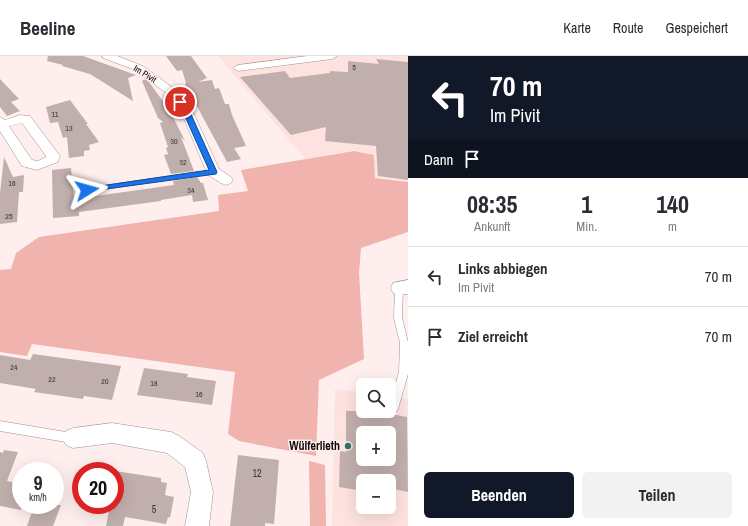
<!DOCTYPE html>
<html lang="de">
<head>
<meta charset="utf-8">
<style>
  :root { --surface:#fff; --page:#f2f2f3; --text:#2b2b33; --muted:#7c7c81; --line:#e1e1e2; --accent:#111827 }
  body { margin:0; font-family:"Archivo Narrow",sans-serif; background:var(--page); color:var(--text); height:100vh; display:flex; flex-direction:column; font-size:15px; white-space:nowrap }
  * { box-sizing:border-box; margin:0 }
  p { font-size:13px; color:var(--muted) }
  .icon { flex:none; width:22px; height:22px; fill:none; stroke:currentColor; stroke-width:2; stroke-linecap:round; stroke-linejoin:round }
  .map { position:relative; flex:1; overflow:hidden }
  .drawer { display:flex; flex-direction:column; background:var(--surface); width:340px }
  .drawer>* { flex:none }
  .top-card { background:#111827; color:#fff; overflow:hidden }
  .controls { position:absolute; left:356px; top:322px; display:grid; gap:8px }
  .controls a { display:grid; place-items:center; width:40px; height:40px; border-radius:6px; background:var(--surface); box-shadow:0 4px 16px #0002; font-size:20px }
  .speed { position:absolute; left:12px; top:406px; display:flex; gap:8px; font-size:20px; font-weight:700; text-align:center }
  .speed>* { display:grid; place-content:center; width:52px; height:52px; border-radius:50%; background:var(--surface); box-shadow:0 4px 16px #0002; line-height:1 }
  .speed small { font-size:10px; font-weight:400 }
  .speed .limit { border:6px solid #d22; background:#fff; color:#111 }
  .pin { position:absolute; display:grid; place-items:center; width:34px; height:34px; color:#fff; margin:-17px; border:2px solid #fff; border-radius:50%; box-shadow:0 1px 4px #0007 }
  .me { position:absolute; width:44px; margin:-22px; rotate:82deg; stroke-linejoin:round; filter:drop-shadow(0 0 3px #0008) }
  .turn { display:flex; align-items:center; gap:14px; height:84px; padding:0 16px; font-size:18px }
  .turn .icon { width:52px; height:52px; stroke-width:2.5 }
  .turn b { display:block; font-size:28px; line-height:34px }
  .then { display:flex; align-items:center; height:38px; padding:0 16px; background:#0003; gap:8px; font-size:15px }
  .eta { display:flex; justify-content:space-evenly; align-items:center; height:68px; text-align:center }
  .eta b { font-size:24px; font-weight:700; line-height:28px }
  .cta { display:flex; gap:8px; margin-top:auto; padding:8px 16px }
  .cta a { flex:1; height:46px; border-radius:6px; background:var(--accent); color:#fff; font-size:16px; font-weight:700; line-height:46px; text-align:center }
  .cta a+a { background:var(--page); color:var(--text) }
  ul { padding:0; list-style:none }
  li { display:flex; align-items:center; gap:12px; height:60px; padding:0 16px; border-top:1px solid var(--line) }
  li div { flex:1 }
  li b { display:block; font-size:15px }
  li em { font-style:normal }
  header { display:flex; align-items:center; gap:24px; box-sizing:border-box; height:56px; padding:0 20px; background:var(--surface); border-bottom:1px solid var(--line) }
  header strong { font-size:19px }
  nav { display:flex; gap:22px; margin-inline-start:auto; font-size:14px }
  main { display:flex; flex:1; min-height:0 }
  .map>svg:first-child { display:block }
</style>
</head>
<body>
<header>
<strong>Beeline</strong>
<nav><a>Karte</a><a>Route</a><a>Gespeichert</a></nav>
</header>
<main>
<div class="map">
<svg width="408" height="470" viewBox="0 0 408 470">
  <rect width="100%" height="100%" fill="#feeeed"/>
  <path fill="#fee2df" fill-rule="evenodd" d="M218,0H408V125L375,121V99L354,94L305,103Z
    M335,333L363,337V355H389V341L408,343V470H332ZM363,377H389V403H363ZM363,425H389V451H363Z"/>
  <path fill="#f1b3ae" d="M354,95L374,99L375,122L408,126V176L361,192L359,217L364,303L319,324L316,400L239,385L228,378L235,316L32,288L27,300L0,296V214L11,213L16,197L39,181L219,155L218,139L248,135L241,114Z
    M309,405L325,409L326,470H310Z"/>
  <path fill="#c1afad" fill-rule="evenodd" d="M48,0H83L136,19L128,22L133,45L90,18L62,10L63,9L47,5Z
    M166,0H191L207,22L198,26L212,24L215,33L219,32L225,48H229L232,59L246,90L234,92L241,103L227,106L185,28L186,27L182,14L177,15Z
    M376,3L408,6V124L378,120L376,90L325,85L326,71L291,79L240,21L285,15L290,22L330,17V15L348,16V5L379,8Z
    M0,23L19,43L11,46L20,55L7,60L0,51Z
    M145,23L149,26L170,55L185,85L181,81L194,115L171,118L164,99L168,98L166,92L168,91L160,67L163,66L158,62L142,25Z
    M70,44L88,68H86L99,86L89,89L90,94L84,95V100L69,102L67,81L63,82L58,66L50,67L46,51Z
    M4,101L13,121L24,119L23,136H19L17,166L0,168V137Z
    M71,112L74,143L174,129L173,125L197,121L201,127H203L208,144L193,146L192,139L161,144V145L79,156V160L53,162L52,114Z
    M33,298L121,310L112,344L84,340L83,343L34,336L36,333L0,327V299L30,304Z
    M144,312L188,318L187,321L216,325L212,349L137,339Z
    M346,355H375L407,361L408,436L389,432V425H357V434L339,431L340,395L346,396ZM363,377H389V403H363Z
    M4,394L18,396L7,425L21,428V454L0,450V396L3,397Z
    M238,399L279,404L274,468L265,467V470H230Z
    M115,415L161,422V426L167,427L165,439L174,441L170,462L168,461L166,468L125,461L123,470H106L110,449H115Z
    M24,449H61L53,470H27L33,453Z"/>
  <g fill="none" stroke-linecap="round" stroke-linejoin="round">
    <g stroke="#a18f8e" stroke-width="1">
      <path id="service" d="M213,114L215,115V117L87,136L84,134L87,132Z
        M399,229L402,230L403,232L402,262L408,286V318L398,353L396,356L393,358L390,356L389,350L399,316L400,287L394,262L395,232L396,230Z
        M0,365L72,377L76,379L77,382L76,385L72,387L0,375Z"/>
    </g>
    <g stroke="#a18f8e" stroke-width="1">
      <path id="minor" d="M102,0H117L143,10L177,35L193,56L219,113L231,121L233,124L231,127L226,129L221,127L208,119L181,56L169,39L135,14L103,2Z
        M307,0H337L332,3L238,15L233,12L238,9Z
        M20,59L30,60L60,100L58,106L37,114L22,110L0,75V61L5,64ZM22,67L46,100V101L38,105L32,104L9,70Z
        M408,224V238L399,239L393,237L391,232L393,227Z
        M112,367L171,376L179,380L203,397L206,405L213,436L209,470H185L191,436L185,411L167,397L112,387L73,392L66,389L62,382L66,375L73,372Z"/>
    </g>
    <use href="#service" fill="#fff" fill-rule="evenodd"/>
    <use href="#minor" fill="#fff" fill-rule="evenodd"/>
  </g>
  <path fill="#1a73e8" stroke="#114b97" d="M177,45H182L190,56L217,116L216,118L84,136L83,134L87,132L209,114L183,56L176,46Z"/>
  <circle fill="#347464" stroke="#feeeed" stroke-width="1.5" cx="348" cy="390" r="4"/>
  <g text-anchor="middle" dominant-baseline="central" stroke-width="3" stroke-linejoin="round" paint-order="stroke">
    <g font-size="8" fill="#3c3332">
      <text x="354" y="11">5</text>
      <text x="55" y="58">11</text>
      <text x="69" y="72">13</text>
      <text x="174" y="85">30</text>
      <text x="183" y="106">32</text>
      <text x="12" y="127">16</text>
      <text x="191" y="134">34</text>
      <text x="9" y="160">25</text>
      <text x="14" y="311">24</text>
      <text x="52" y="323">22</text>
      <text x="105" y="325">20</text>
      <text x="154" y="327">18</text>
      <text x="199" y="338">16</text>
    </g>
    <g font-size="9" fill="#100a09" stroke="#feeeed">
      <text transform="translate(145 18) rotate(32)">Im Pivit</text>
    </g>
    <g font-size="10" fill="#3c3332">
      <text x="257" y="417">12</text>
      <text x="154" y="453">5</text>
    </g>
    <g font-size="12" font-weight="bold" fill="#100a09" stroke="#feeeed" text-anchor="end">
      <text x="340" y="390">Wülferlieth</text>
    </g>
  </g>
</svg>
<div class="controls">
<a><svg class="icon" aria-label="search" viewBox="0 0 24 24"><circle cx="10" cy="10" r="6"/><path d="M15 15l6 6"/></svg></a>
<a>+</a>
<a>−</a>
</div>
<div class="speed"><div>9<small>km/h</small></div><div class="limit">20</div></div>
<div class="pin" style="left:180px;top:46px;background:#d93025"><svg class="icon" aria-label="arrive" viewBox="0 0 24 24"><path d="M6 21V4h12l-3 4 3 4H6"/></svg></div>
<svg class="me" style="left:87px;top:134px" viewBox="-20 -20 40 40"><path d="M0-17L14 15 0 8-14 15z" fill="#1a73e8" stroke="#fff" stroke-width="4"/></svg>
</div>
<section class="drawer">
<div class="top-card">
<div class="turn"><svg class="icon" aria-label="left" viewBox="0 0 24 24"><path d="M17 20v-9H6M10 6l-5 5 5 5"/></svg><div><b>70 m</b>Im Pivit</div></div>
<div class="then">Dann<svg class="icon" aria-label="arrive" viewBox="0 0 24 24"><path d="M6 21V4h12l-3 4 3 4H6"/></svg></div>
</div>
<div class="eta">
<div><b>08:35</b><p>Ankunft</p></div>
<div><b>1</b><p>Min.</p></div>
<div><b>140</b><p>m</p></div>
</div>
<ul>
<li><svg class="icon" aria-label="left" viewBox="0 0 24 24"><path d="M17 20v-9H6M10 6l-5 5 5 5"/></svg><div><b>Links abbiegen</b><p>Im Pivit</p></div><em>70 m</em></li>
<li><svg class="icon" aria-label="arrive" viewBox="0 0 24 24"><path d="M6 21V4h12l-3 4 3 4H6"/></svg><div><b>Ziel erreicht</b></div><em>70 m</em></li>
</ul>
<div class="cta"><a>Beenden</a><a>Teilen</a></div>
</section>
</main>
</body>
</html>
